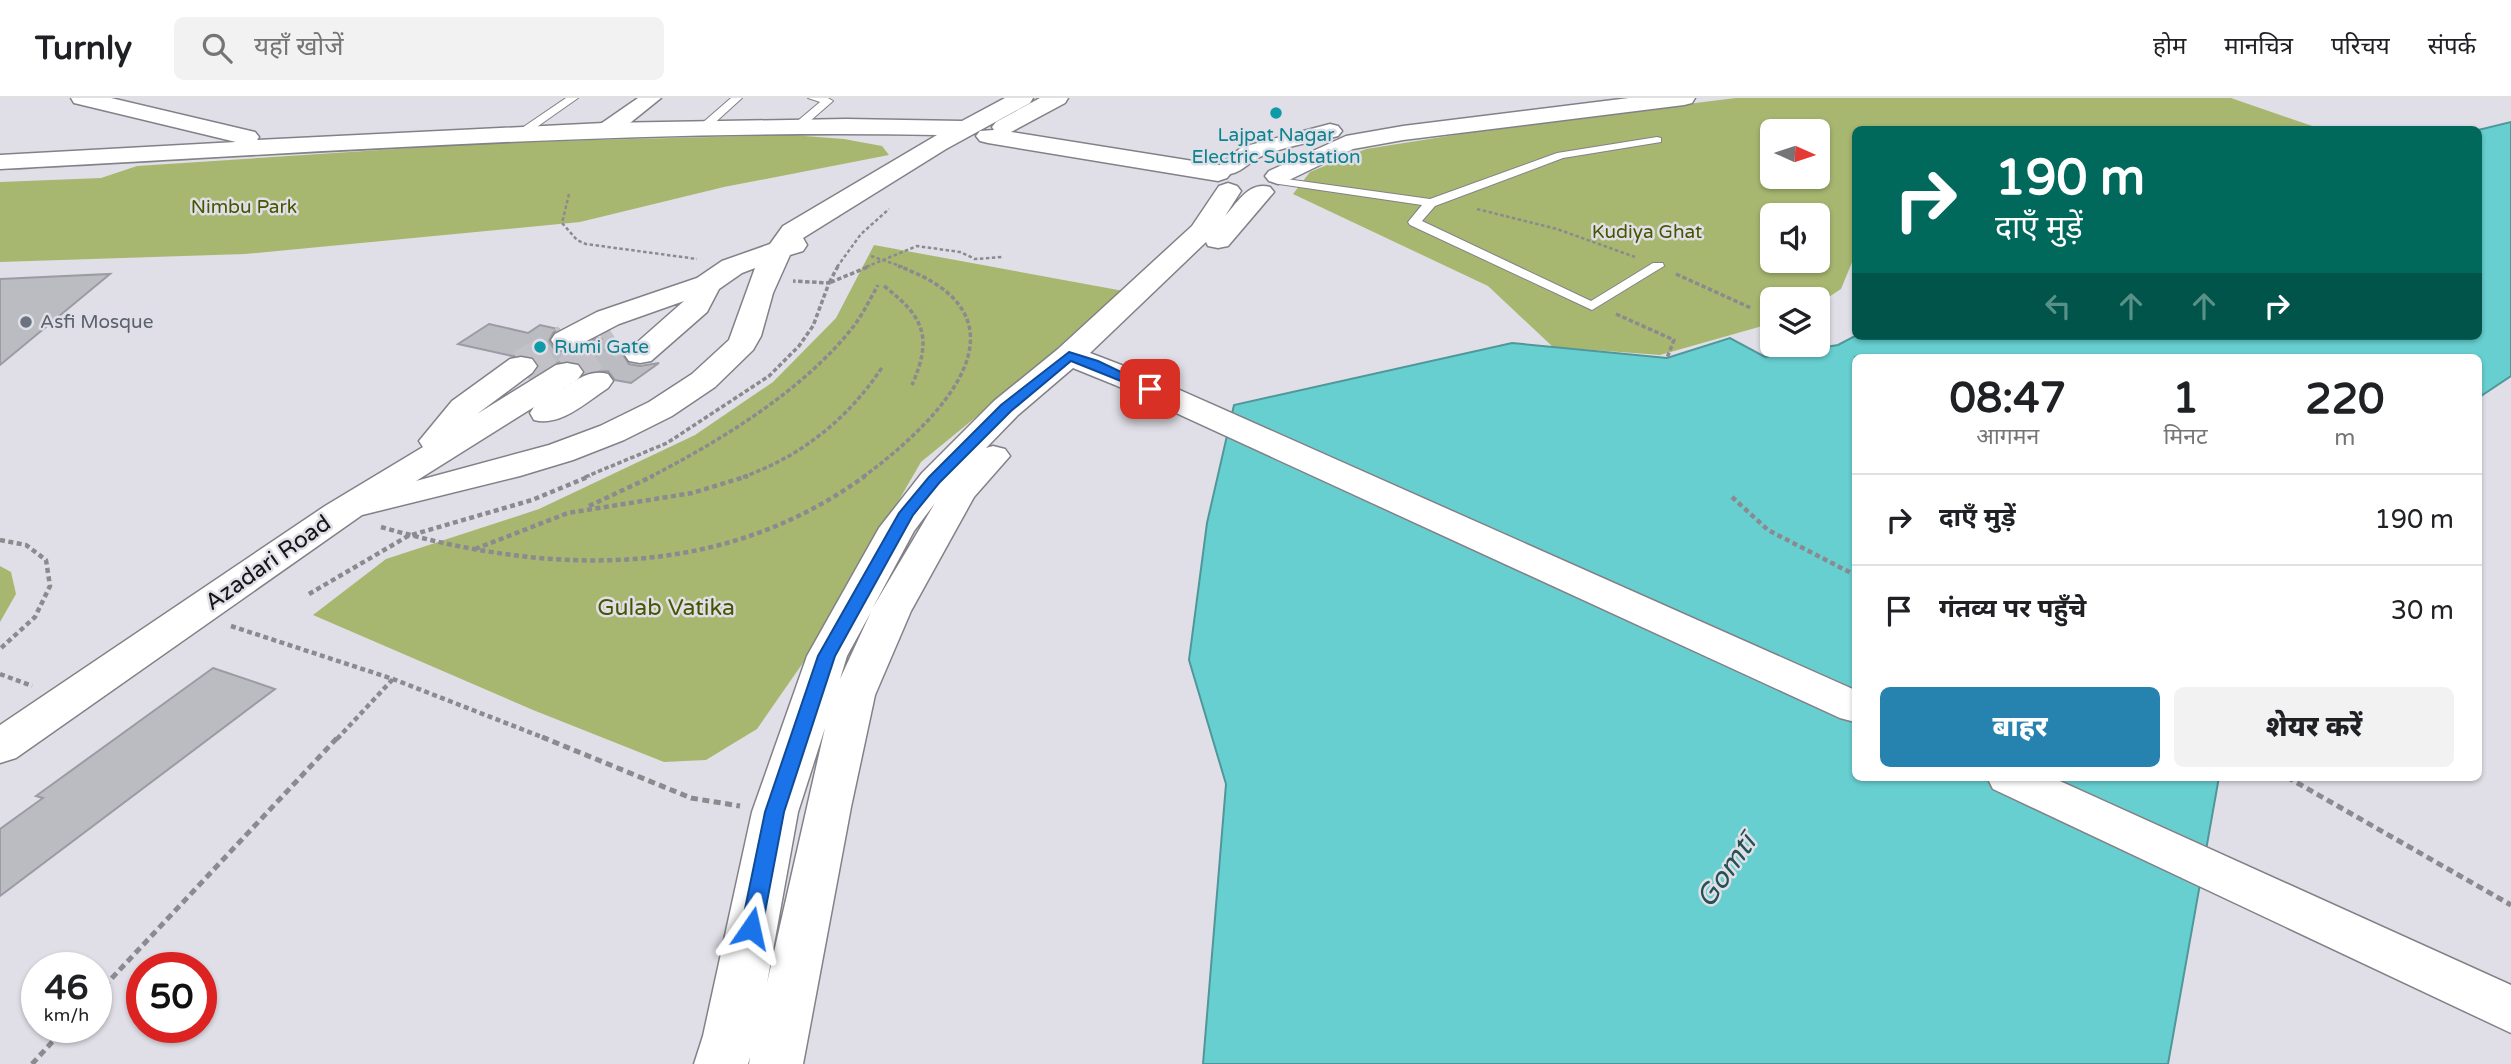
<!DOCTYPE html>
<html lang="hi">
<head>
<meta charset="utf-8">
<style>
  :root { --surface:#fff; --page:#f2f2f2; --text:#202124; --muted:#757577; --line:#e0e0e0; --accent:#2682af }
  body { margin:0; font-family:"Varela Round","Noto Sans Devanagari",sans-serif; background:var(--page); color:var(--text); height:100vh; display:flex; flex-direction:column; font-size:26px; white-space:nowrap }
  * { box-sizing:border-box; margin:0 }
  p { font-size:23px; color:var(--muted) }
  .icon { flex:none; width:38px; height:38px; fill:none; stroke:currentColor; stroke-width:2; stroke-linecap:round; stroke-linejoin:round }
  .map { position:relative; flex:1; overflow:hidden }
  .sheet { position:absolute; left:1852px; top:256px; width:630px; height:427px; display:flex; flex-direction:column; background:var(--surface); border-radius:10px; box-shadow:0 2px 5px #0004 }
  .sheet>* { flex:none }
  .hud { position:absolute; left:1852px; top:28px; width:630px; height:214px; border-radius:10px; box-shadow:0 2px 5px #0004; background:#00695c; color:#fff; overflow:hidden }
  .needle { width:46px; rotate:93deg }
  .tools { position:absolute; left:1760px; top:21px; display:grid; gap:14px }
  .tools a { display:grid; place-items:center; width:70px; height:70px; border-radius:10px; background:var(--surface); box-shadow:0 2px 5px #0004; font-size:35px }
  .speed { position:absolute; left:21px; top:854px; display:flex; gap:14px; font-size:35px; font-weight:700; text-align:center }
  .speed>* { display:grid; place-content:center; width:91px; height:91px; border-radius:50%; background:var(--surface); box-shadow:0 2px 5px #0004; line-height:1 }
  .speed small { font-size:18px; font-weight:400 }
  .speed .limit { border:10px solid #d22; background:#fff; color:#111 }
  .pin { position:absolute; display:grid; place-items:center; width:60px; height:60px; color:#fff; margin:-30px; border-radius:14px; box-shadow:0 4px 10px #0006 }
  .me { position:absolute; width:77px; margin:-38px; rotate:11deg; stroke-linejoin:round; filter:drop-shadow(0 0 5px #0008) }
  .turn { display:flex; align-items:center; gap:24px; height:147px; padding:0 28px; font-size:32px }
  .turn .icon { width:91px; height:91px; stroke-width:2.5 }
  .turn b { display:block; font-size:49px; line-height:60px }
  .lanes { display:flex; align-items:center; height:66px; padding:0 28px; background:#0003; justify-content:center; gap:35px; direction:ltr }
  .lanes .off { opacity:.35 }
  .eta { display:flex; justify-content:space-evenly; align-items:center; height:119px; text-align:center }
  .eta b { font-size:42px; font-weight:800; line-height:49px }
  .primary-button { display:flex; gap:14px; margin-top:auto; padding:14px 28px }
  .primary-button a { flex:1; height:80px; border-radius:10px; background:var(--accent); color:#fff; font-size:28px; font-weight:800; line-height:80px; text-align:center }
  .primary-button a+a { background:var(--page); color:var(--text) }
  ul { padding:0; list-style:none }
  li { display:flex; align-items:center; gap:21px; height:91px; padding:0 28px; border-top:2px solid var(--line) }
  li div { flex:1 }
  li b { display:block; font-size:26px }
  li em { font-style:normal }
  header { display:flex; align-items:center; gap:42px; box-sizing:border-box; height:98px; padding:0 35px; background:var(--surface); border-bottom:2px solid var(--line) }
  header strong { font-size:33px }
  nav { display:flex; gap:38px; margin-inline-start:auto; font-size:24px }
  .search { width:490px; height:63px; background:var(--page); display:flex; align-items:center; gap:18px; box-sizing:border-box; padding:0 24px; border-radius:10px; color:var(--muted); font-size:26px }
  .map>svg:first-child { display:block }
</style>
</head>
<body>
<header>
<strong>Turnly</strong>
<div class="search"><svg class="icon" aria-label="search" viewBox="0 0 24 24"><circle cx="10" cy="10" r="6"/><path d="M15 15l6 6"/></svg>यहाँ खोजें</div>
<nav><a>होम</a><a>मानचित्र</a><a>परिचय</a><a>संपर्क</a></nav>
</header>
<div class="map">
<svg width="2511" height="966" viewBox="0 0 2511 966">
  <rect width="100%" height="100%" fill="#e0dfe7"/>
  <path fill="#a7b770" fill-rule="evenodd" d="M1736,0H2231L2321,31L1855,32V157L1841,191L1818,206V201H1773V225L1660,257L1553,249L1488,188L1293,96L1310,74L1366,51L1524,26ZM1773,33H1818V79H1773ZM1773,117H1818V163H1773Z
    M791,37L844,41L882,48L889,57L724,89L580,124L245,156L0,164V84L101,80L137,68L503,44Z
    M874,147L1129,194L921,364L814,549L757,631L706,662L664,664L533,612L313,517L386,461L539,411L695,337L773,284L836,220Z
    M0,468L11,474L16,496L0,524Z"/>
  <path fill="#68cfd1" stroke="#4f9799" stroke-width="2" d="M2511,24V278L2478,300V259H1855V679H2219L2168,966H1203L1226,686L1189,562L1207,425L1234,307L1512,245L1667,260L1730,240L1765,259L1838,247L1855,238H2478V32Z"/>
  <path fill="#bbbbc2" stroke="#9c9ba3" stroke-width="2" d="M110,176L0,267V181Z
    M489,226L528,235L540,227L558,231L553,235L549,243L554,251L565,254L598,240L616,244L606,252L622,255L629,266L640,268L659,265L631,285L615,282L608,273L585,275L578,264L567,262L551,267L537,264L532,258H512L458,246Z
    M213,570L275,591L0,798V731L43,700L36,698Z"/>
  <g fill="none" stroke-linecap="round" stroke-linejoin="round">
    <path stroke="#c2c1c8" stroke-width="32" stroke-dasharray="32 16" stroke-linecap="butt" d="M521,268L566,242
      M567,274L616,241"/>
    <g stroke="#828188" stroke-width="2">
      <path id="service" d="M566,0H578L524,38H516V34Z
        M731,0H742L708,31H700V27Z
        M808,0H828L833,3L802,30H794V26L820,4Z
        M1657,39L1661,40V44L1563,60L1435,108L1422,123L1591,203L1653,165H1663L1664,168L1592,212L1410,127L1408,124L1422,107L1279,86L1273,83L1279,80L1430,101L1557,55Z"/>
    </g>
    <g stroke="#828188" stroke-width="3">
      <path id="minor" d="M638,0H661L615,37H599L596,32L599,27Z"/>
    </g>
    <g stroke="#828188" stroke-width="3">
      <path id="tertiary" d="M71,0H111L255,34L259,39L257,42L604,25L846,21L962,23L1005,0H1033L1030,5L946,51L803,140L807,147L803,153L790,157L773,195L761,238L753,252L715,289L672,318L624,342L573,362L520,378L362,417L16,660L0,665V627L325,408L423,349L419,343L452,303L510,261L521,259L532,261L537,268L532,275L477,316L556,267L567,265L578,267L583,274L578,281L561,292C577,282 589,271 608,276L613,283L608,290C586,304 561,329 534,322L530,315L534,309L416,383L549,347L600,328L649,304L692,276L729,242L755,170L742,175L719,191L707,214L651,263L640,265L629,263L624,256L684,203L619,226L577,248L566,251L555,248L551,242L555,236L597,214L697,180L722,163L770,146L783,128L937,37C624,31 312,55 0,71V57L236,44L74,5Z
        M1040,0H1068L1065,5L1011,34L1218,67L1227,70L1231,75L1227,80L1218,83L988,45L980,43L976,38L980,33L994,32L992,29L996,24Z"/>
    </g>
    <g stroke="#828188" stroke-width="3">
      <path id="secondary" d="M1629,0H1695L1692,5L1684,7L1403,42L1353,51L1287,83L1278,86L1269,83L1265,78L1269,73L1346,38L1403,28Z
        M1330,26L1338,28L1342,33L1338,38C1315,44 1279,49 1258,60C1244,68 1237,80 1219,75L1216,70L1242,49Z
        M1228,85L1237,88L1241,93L1225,118C1238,104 1249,83 1270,89L1274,94L1228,148L1218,150L1208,148L1206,144L1090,255L1137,273L1855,592V624L1840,620L1115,287L1073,270L1018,317L986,350L993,348L1005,351L1010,358L974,399L911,513L875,597L851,709L803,966H749L750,959L748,966H694L703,938L752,714L807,558L879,430L922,375L994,303L1058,251L1192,128L1219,88ZM935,405L872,511L914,433ZM871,514L840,581L847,558ZM825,630L767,885L798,714Z
        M1987,679H2051L2511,887V935L1993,691Z"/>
    </g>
    <path stroke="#8a8a8f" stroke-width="2.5" stroke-dasharray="3.5 2.5" stroke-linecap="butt" d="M569,96L562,125L577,142L586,146L697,161
      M1477,111L1557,131L1635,159
      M871,158L903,169
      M837,169L861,136L889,111
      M866,169L917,148L960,154L975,161L1003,159"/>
    <path stroke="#8a8a8f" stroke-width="3.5" stroke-dasharray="4.5 2.5" stroke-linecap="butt" d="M838,168L829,185L870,168
      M1676,176L1751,210
      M884,188C924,219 933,239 912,287
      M1616,216L1674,242L1667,260
      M585,379L667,345L769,278L799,248L813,228L829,185L793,183
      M650,379C720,343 804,292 853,229C863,216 870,201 878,187
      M743,379C802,358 849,320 883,268
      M863,379C938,324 1043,220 898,168"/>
    <path stroke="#8a8a8f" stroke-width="4.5" stroke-dasharray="5 3.5" stroke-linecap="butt" d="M1732,399L1768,432L1855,477
      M589,408L653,378
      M381,429C547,477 719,484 865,378
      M0,442L26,447L46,462L50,488L35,519L0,551
      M475,451L568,415L692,395L748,378
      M309,496L408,438L532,402L590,378
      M231,528L393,581L547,641
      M0,576L32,588
      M337,641L393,581"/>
    <path stroke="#8a8a8f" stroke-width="5" stroke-dasharray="7 4.5" stroke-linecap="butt" d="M542,639L691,700L740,708
      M2287,679L2511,807
      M96,897L338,639
      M32,966L66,929"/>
    <use href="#service" fill="#fff" fill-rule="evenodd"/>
    <use href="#minor" fill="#fff" fill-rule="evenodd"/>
    <use href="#tertiary" fill="#fff" fill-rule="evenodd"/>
    <use href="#secondary" fill="#fff" fill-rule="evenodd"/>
  </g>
  <path fill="#1a73e8" stroke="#114b97" stroke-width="2" d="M1069,254L1098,263L1157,291L1150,295L1146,293L1071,263L1011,313L939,385L913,417L835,558L784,714L762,830L759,836L751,839L744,836L741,830L765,714L818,558L899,415L929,379L1001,307Z"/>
  <g fill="#0f9aa8" stroke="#e0dfe7" stroke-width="2.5">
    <circle cx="1276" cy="15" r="7"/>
    <circle cx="540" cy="249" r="7"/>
  </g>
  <circle fill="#6b7280" stroke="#e0dfe7" stroke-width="2.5" cx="26" cy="224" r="7"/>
  <g text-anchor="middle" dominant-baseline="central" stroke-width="5" stroke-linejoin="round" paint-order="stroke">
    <g font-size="19" fill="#0d838f" stroke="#e0dfe7">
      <text x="1276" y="37">Lajpat Nagar<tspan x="1276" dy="22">Electric Substation</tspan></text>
      <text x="554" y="249" text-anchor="start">Rumi Gate</text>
    </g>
    <g font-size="19" fill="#485500" stroke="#e0dfe7">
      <text x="244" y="109">Nimbu Park</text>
      <text x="1647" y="134">Kudiya Ghat</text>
    </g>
    <g font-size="19" fill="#5b616d" stroke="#e0dfe7" text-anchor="start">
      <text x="40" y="224">Asfi Mosque</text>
    </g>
    <g font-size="23" fill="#151517" stroke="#e0dfe7">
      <text transform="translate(268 465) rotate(-35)">Azadari Road</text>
    </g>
    <g font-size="23" fill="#485500" stroke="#e0dfe7">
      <text x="666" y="510">Gulab Vatika</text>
    </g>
    <g font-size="28" font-style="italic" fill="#245253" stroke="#e0dfe7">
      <text transform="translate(1726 773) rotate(-55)">Gomtī</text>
    </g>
  </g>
</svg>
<div class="tools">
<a><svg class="needle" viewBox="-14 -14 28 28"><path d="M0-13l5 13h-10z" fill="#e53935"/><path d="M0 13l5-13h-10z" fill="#757577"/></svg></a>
<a><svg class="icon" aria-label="sound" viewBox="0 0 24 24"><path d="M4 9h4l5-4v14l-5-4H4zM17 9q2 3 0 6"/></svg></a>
<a><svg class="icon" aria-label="layers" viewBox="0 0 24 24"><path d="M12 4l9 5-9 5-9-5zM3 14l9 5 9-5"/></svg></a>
</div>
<div class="speed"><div>46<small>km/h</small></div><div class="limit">50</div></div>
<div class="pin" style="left:1150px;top:291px;background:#d93025"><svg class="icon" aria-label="arrive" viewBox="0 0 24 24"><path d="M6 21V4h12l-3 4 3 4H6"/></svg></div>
<svg class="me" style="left:751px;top:830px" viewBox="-20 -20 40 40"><path d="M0-17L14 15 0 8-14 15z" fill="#1a73e8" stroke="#fff" stroke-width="4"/></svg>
<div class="hud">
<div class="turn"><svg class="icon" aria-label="right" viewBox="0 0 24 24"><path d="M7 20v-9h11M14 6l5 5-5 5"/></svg><div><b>190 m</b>दाएँ मुड़ें</div></div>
<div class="lanes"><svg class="icon off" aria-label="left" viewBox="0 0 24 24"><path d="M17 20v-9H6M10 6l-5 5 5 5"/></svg><svg class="icon off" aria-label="ahead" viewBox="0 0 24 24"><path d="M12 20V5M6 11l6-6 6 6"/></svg><svg class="icon off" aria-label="ahead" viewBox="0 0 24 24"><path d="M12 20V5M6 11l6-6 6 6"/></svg><svg class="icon" aria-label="right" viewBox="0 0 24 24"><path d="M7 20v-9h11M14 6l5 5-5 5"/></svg></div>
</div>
<section class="sheet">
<div class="eta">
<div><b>08:47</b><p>आगमन</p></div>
<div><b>1</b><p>मिनट</p></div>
<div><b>220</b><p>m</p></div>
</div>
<ul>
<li><svg class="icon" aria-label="right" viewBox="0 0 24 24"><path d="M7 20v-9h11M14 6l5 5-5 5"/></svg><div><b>दाएँ मुड़ें</b></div><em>190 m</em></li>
<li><svg class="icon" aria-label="arrive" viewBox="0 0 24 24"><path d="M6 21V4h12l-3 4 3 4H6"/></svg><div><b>गंतव्य पर पहुँचे</b></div><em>30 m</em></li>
</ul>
<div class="primary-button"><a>बाहर</a><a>शेयर करें</a></div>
</section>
</div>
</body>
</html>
